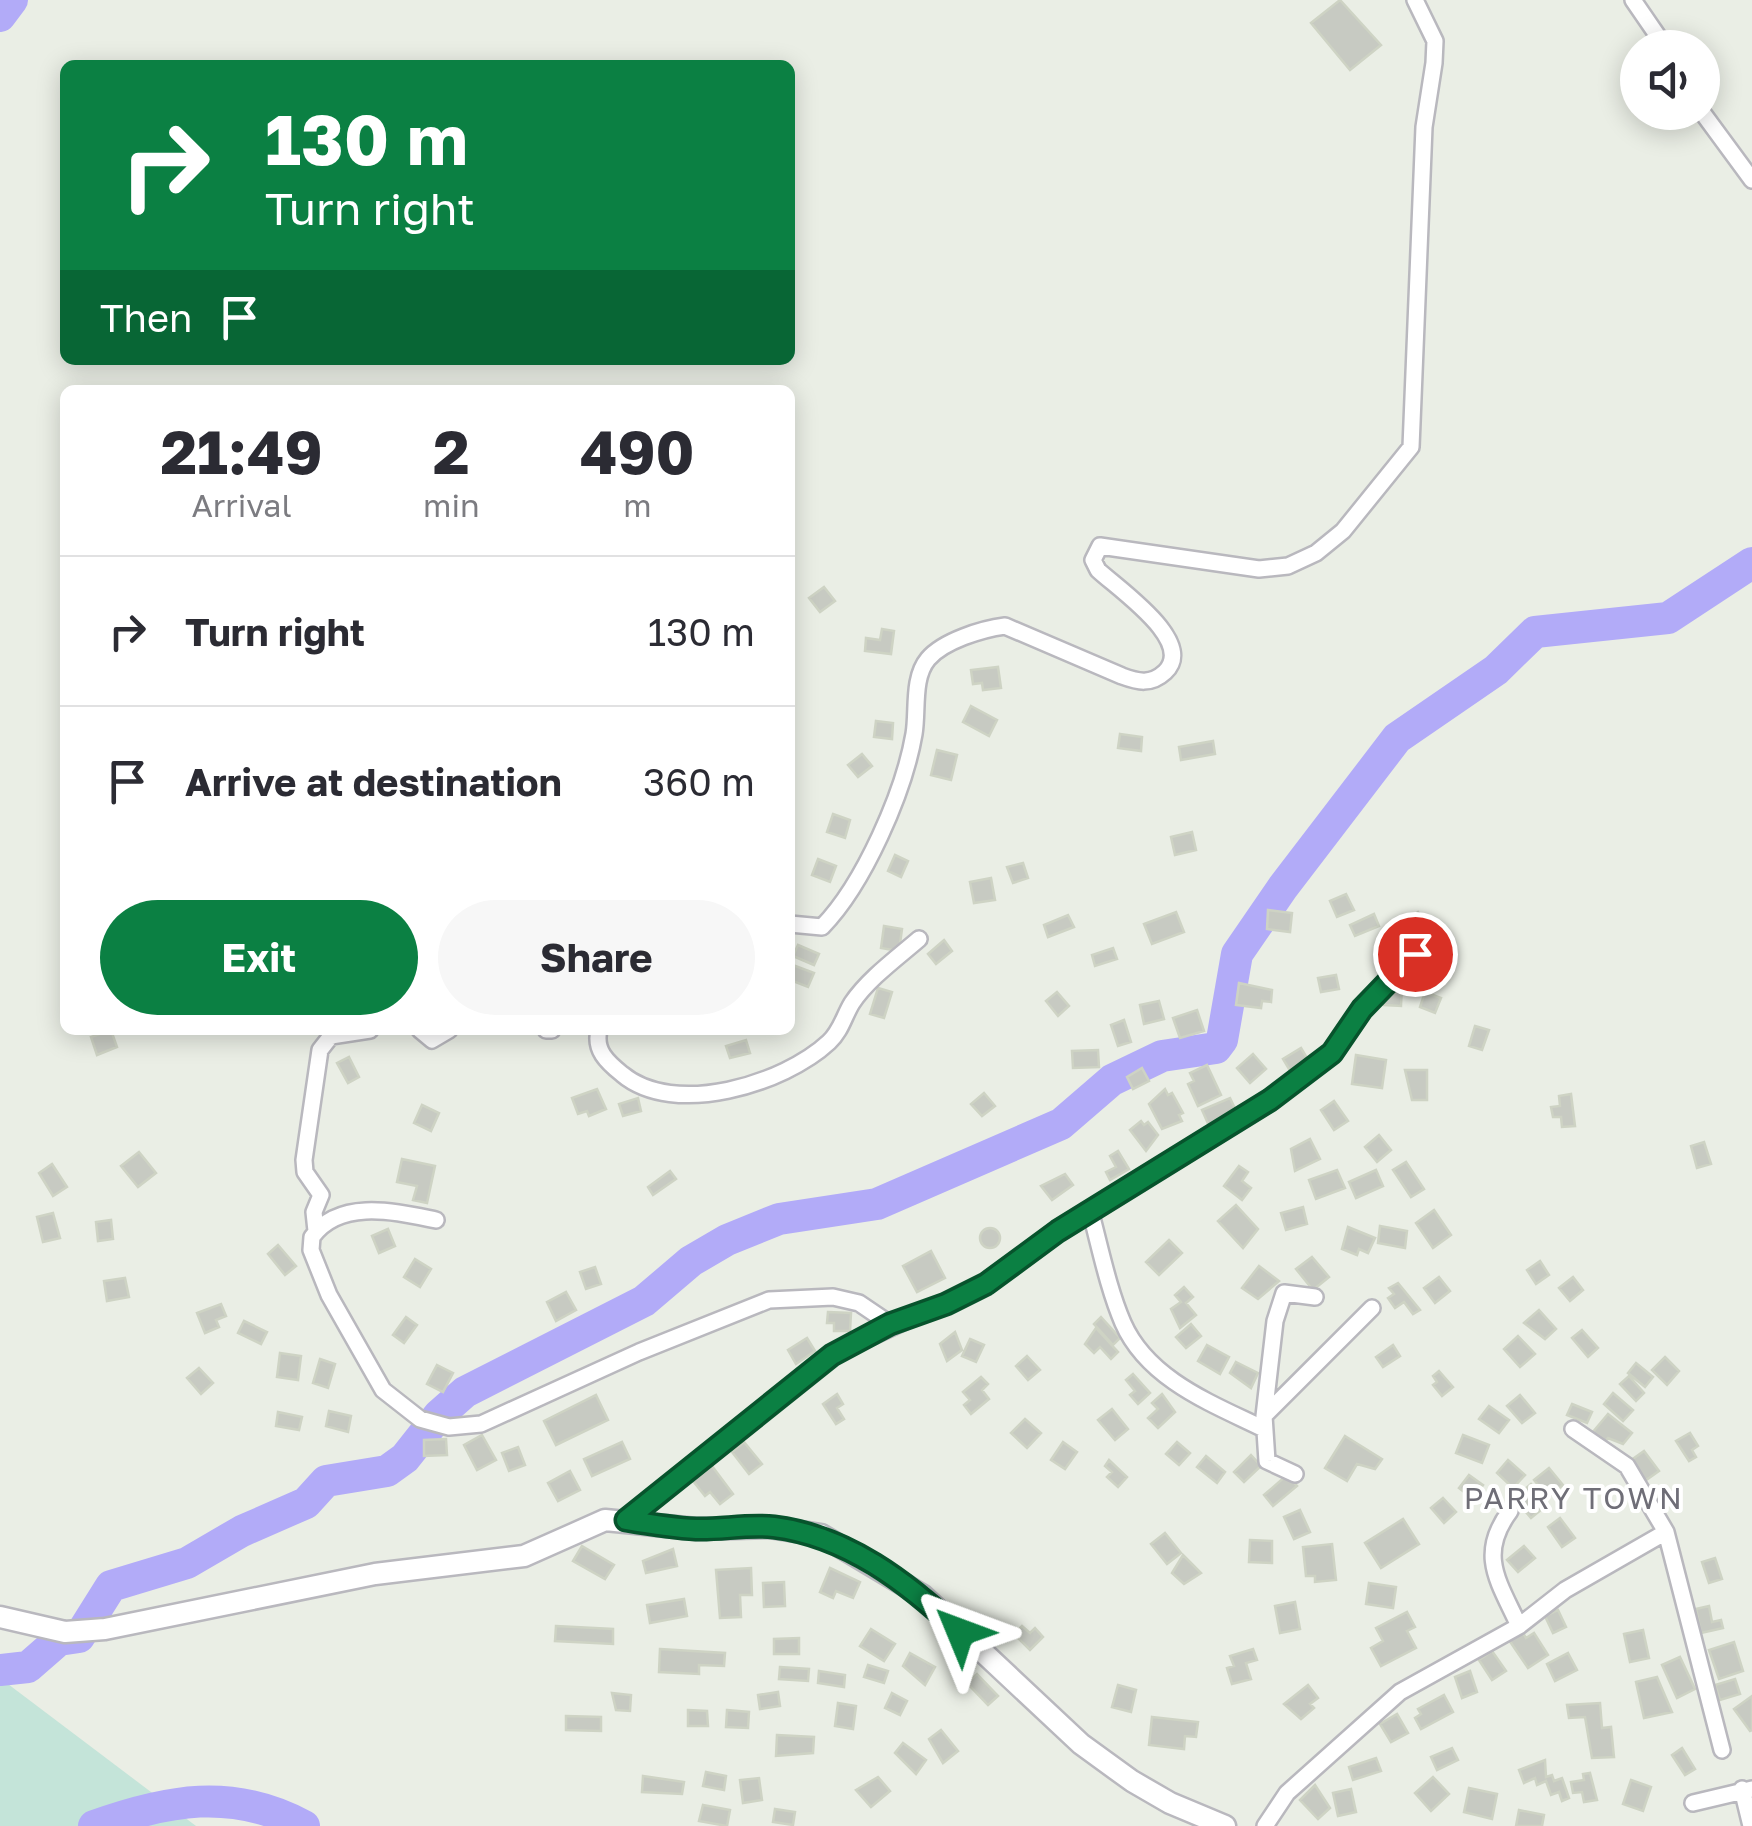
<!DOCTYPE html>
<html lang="en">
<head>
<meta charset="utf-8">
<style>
  :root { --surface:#fff; --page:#f7f7f7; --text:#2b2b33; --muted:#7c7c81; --line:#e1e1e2; --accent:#0b8043 }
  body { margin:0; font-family:"Golos Text",sans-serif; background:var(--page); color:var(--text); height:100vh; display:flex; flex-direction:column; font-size:38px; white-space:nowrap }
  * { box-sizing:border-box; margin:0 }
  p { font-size:32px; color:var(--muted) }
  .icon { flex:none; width:55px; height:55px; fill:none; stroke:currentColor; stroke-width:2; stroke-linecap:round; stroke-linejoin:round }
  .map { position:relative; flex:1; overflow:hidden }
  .panel { position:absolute; left:60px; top:385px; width:735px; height:650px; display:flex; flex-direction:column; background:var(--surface); border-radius:15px; box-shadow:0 5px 25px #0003 }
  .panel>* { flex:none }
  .hud { position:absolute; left:60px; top:60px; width:735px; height:305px; border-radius:15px; box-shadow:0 5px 25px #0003; background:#0b8043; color:#fff; overflow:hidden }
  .controls { position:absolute; left:1620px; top:30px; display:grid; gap:20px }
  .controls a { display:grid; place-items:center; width:100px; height:100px; border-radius:50%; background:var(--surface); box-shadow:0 5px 25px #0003; font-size:50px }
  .pin { position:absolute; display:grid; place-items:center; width:85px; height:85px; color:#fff; margin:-42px; border:5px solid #fff; border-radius:50%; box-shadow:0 2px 10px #0007 }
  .me { position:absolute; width:110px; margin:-55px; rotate:314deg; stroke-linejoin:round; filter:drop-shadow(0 0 8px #0008) }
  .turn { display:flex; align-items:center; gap:35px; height:210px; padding:0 40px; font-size:45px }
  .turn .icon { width:130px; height:130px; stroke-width:2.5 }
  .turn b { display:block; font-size:70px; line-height:85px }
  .then { display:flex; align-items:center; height:95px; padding:0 40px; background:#0003; gap:20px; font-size:38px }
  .eta { display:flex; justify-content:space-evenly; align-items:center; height:170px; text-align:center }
  .eta b { font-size:60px; font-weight:700; line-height:70px }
  .cta { display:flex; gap:20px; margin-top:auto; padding:20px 40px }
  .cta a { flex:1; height:115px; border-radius:60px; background:var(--accent); color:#fff; font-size:40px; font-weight:700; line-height:115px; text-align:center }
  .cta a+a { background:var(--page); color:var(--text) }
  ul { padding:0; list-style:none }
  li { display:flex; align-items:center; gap:30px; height:150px; padding:0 40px; border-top:2px solid var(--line) }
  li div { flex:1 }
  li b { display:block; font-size:38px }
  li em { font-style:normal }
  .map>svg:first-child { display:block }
</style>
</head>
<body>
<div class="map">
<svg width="1752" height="1826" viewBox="0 0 1752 1826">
  <rect width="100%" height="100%" fill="#eaeee5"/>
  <path fill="#c4e4d9" d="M0,1678L196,1826H0Z"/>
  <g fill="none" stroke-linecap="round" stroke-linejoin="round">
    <path stroke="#b2abf8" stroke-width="32" d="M0,16L12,0
      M0,1670L28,1667L59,1640L79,1637L111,1586L187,1563L242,1531L306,1503L326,1481L387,1471L405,1458L439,1415L465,1392L644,1301L691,1261L727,1240L779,1219L877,1204L1061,1124L1112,1080L1162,1056L1216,1048L1222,1040L1237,954L1283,887L1397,738L1496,670L1535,632L1668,618L1752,563
      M94,1826C167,1800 232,1787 304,1826"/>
  </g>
  <path fill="#c7cac2" stroke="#ced3c4" stroke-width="2.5" d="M1340,0L1381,45L1350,70L1311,23Z
    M824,587L835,601L820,612L809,598Z
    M882,629L894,631L891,654L865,651L866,638L880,640Z
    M998,667L1001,688L983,690L982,683L973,684L971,670Z
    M971,706L997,720L989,736L963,722Z
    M876,721L893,723L892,739L874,737Z
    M1120,734L1142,737L1141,751L1118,748Z
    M1213,741L1215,754L1181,760L1179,747Z
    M937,750L957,755L951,780L931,775Z
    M862,754L872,766L858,777L848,765Z
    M833,814L850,820L845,838L827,832Z
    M1192,832L1196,850L1175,855L1171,837Z
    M895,855L908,861L901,877L888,871Z
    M818,859L836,866L830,882L812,875Z
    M1023,863L1028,878L1013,883L1007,867Z
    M991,878L995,900L974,903L970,882Z
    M1346,894L1354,910L1337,917L1330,901Z
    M1268,910L1292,913L1290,932L1267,929Z
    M1176,912L1184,932L1152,944L1144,924Z
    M1418,912L1431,928L1414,942L1401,925Z
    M1374,914L1379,926L1355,936L1350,925Z
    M1068,915L1074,927L1048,937L1044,925Z
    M884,926L902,929L899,951L881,948Z
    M944,940L952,951L936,964L928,954Z
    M798,945L819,954L814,965L793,956Z
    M1113,948L1117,959L1095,966L1092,955Z
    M790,964L814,973L808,987L790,980Z
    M1336,975L1339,989L1321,992L1318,978Z
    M1239,983L1272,990L1271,1002L1262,1001L1261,1008L1236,1005Z
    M1385,986H1402L1401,1006L1384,1005Z
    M878,988L892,992L884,1018L870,1014Z
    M1057,992L1069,1006L1058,1016L1046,1001Z
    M1425,992L1441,998L1435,1013L1420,1007Z
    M1159,1001L1164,1019L1144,1024L1140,1005Z
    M1197,1010L1204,1031L1180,1038L1173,1018Z
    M1124,1020L1131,1042L1118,1046L1111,1025Z
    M1475,1026L1489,1030L1482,1050L1469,1046Z
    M111,1030L117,1047L97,1055L91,1037Z
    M746,1040L750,1053L730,1058L726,1046Z
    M1301,1048L1310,1063L1292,1074L1283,1059Z
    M1098,1050L1099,1067L1073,1068L1072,1051Z
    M1253,1054L1266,1069L1250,1083L1237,1068Z
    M1356,1055L1386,1060L1382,1088L1352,1084Z
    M349,1057L359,1077L348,1083L337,1063Z
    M1207,1065L1221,1095L1198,1106L1188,1084L1194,1081L1190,1073Z
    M1142,1068L1149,1081L1133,1089L1127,1077Z
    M1405,1070H1427V1100H1412Z
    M597,1089L606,1109L589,1116L587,1111L578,1114L572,1098Z
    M1165,1089L1168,1095L1172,1093L1183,1113L1179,1115L1182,1121L1162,1129L1149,1104Z
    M984,1093L995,1106L982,1116L971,1104Z
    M1571,1094L1575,1126L1562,1127L1561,1117H1553L1551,1107L1560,1106L1559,1096Z
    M638,1098L641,1111L623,1116L619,1104Z
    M1230,1098L1238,1115L1210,1128L1202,1110Z
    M1334,1101L1348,1121L1334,1130L1321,1110Z
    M422,1105L439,1113L431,1131L414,1123Z
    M1141,1121L1144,1125L1148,1122L1158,1135L1146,1151L1130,1130Z
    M1379,1135L1391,1150L1377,1162L1365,1147Z
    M1310,1139L1320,1159L1295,1171L1291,1149Z
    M1704,1142L1711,1164L1697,1168L1691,1146Z
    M1118,1151L1129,1169L1110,1180L1106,1172L1116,1167L1110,1156Z
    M139,1152L156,1173L138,1187L121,1166Z
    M402,1159L435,1166L427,1203L413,1200L417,1186L397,1182Z
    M1406,1162L1424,1189L1411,1197L1393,1170Z
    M52,1164L67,1187L53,1196L39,1173Z
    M1239,1166L1248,1172L1242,1181L1251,1188L1242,1200L1224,1186Z
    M1337,1170L1345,1188L1316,1199L1309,1180Z
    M1376,1170L1383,1186L1356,1198L1349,1182Z
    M670,1171L676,1179L653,1195L648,1187Z
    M1065,1174L1073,1185L1052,1200L1041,1186Z
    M1236,1205L1258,1229L1243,1248L1218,1221Z
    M1303,1207L1307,1224L1286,1230L1281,1213Z
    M1434,1210L1451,1235L1433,1248L1416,1223Z
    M53,1213L60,1238L43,1242L37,1217Z
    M111,1220L113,1239L98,1241L96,1222Z
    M1380,1226L1407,1231L1405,1248L1378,1243Z
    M1348,1227L1375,1238L1368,1253L1359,1249L1357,1255L1342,1249Z
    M980 1238a10 10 0 1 1 20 0a10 10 0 1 1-20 0Z
    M388,1229L395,1246L379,1253L372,1236Z
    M1169,1240L1182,1253L1159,1275L1146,1262Z
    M278,1245L296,1266L285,1275L268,1254Z
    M931,1251L945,1278L917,1292L903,1266Z
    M1312,1257L1329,1277L1313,1290L1296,1269Z
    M415,1259L431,1269L420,1287L404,1277Z
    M1540,1261L1549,1275L1536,1284L1527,1270Z
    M1259,1266L1279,1281L1258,1299L1242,1288Z
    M595,1267L601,1284L586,1289L580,1272Z
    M1439,1277L1450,1291L1435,1303L1424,1288Z
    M1573,1277L1583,1290L1570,1301L1559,1288Z
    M125,1278L129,1297L107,1301L104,1281Z
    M1398,1283L1420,1310L1413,1314L1404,1302L1395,1308L1388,1298L1394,1294L1389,1288Z
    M1184,1287L1193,1297L1186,1303L1196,1315L1180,1328L1171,1309L1181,1302L1175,1295Z
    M566,1292L576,1310L556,1321L547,1302Z
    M221,1304L226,1316L216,1320L219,1327L205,1333L197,1313Z
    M1539,1310L1556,1329L1545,1339L1524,1323Z
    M828,1312L851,1313L850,1331H834V1323H827Z
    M406,1317L417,1325L404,1343L393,1335Z
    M1101,1317L1120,1338L1113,1345L1094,1324Z
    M244,1321L267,1332L261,1344L238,1333Z
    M1191,1324L1201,1336L1186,1348L1176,1337Z
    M1096,1328L1118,1352L1111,1359L1100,1347L1094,1353L1085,1344Z
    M1582,1330L1598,1348L1588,1357L1572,1338Z
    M955,1332L962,1350L947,1361L940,1344Z
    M1518,1336L1535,1354L1520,1367L1504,1349Z
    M807,1338L815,1351L796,1364L788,1350Z
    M970,1339L984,1345L976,1362L962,1356Z
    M1207,1345L1229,1357L1220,1374L1198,1361Z
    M1393,1345L1400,1356L1383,1367L1376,1357Z
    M280,1353L301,1356L298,1380L277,1377Z
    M1027,1356L1040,1370L1028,1380L1016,1366Z
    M1665,1357L1679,1371L1667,1385L1652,1370Z
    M320,1359L335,1364L328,1388L313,1383Z
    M1236,1362L1258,1373L1251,1388L1230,1373Z
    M1636,1363L1653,1377L1645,1387L1628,1373Z
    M437,1365L453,1373L443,1392L427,1384Z
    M199,1368L213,1383L201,1394L187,1378Z
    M1439,1371L1453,1387L1442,1396L1433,1385L1437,1382L1433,1376Z
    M1133,1374L1150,1393L1138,1404L1130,1395L1135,1391L1126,1380Z
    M1629,1376L1644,1393L1636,1401L1620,1384Z
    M981,1377L988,1384L982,1390L989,1399L971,1414L964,1405L970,1400L963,1392Z
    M1613,1393L1633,1410L1623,1421L1604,1404Z
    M837,1394L843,1404L837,1408L844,1419L836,1424L823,1404Z
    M1162,1394L1175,1412L1158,1428L1148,1418L1158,1409L1152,1403Z
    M596,1395L608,1420L556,1445L544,1421Z
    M1520,1395L1535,1413L1522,1423L1507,1406Z
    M1572,1404L1592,1412L1587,1423L1567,1415Z
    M1489,1406L1509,1420L1499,1433L1479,1419Z
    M1112,1409L1128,1429L1115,1440L1098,1420Z
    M329,1411L351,1416L348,1432L326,1426Z
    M278,1412L302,1417L299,1430L276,1426Z
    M1608,1414L1632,1433L1623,1444L1608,1438L1604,1443L1592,1433Z
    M1025,1419L1041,1433L1027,1448L1011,1433Z
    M1690,1433L1698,1446L1692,1450L1696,1457L1689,1461L1676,1441Z
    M482,1435L496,1460L477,1470L464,1445Z
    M1463,1435L1489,1445L1482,1463L1456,1453Z
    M1345,1436L1382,1459L1375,1469L1357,1464L1347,1481L1325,1468Z
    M446,1439L447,1455L424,1456V1440Z
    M622,1442L630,1459L592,1476L584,1459Z
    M744,1442L762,1464L749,1474L732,1452Z
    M1063,1442L1077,1452L1065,1469L1051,1460Z
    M1177,1442L1190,1453L1179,1465L1166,1454Z
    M518,1447L525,1465L509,1471L502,1453Z
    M1644,1451L1659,1471L1642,1483L1627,1463Z
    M1251,1455L1261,1466L1244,1482L1234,1472Z
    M1206,1456L1225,1472L1217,1483L1197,1467Z
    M1109,1460L1127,1477L1118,1487L1107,1477L1112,1472L1105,1466Z
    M1508,1460L1525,1475L1513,1488L1497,1473Z
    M712,1466L733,1494L720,1504L710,1492L705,1496L693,1481Z
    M1549,1468L1563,1485L1548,1497L1534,1480Z
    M570,1471L580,1490L558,1501L548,1483Z
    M1287,1475L1297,1486L1273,1506L1264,1495Z
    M1469,1475L1483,1485L1473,1499L1459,1488Z
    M1531,1484L1548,1504L1531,1518L1514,1498Z
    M1443,1498L1456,1512L1444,1523L1431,1508Z
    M1300,1510L1310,1532L1294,1539L1284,1517Z
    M1560,1518L1575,1538L1562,1547L1548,1527Z
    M1403,1519L1419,1544L1381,1568L1365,1543Z
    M1165,1533L1181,1553L1167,1564L1151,1544Z
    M1250,1540L1272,1541V1563L1249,1562Z
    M1332,1544L1336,1580L1315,1582V1576H1306L1303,1547Z
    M582,1546L614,1565L605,1579L573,1561Z
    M1524,1546L1535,1558L1518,1572L1507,1560Z
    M673,1549L677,1566L646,1573L643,1561Z
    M1183,1555L1201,1573L1184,1584L1172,1573Z
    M1715,1558L1722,1579L1709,1583L1702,1562Z
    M751,1568L752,1595H740L741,1617L720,1618L716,1570Z
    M830,1568L860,1582L853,1598L836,1591L833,1598L820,1592Z
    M784,1582L785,1606L764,1607L763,1583Z
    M1369,1583L1396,1587L1393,1608L1366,1604Z
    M684,1599L687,1616L650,1623L647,1605Z
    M1295,1602L1300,1629L1280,1633L1275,1606Z
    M1709,1606L1712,1622L1721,1620L1723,1628L1701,1633L1696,1609Z
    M1558,1610L1566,1627L1553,1633L1545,1616Z
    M1407,1612L1415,1627L1407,1631L1416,1648L1381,1666L1371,1648L1383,1641L1376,1628Z
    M556,1626L613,1629V1644L555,1641Z
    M1022,1626L1030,1633L1035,1628L1043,1637L1030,1650L1014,1634Z
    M871,1629L895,1644L884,1661L860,1646Z
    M1643,1630L1649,1658L1630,1662L1624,1634Z
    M1522,1631L1526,1638L1534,1633L1548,1655L1528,1668L1509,1640Z
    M799,1638V1654H774V1639Z
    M1734,1642L1743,1671L1719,1679L1709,1650Z
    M660,1649L725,1653L724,1666L699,1665V1674L659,1672Z
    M1253,1649L1257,1660L1246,1663L1251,1679L1232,1684L1227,1668L1234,1666L1230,1656Z
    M1492,1651L1506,1671L1492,1680L1479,1660Z
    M910,1653L935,1667L925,1685L903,1666Z
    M1568,1653L1577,1670L1555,1681L1547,1664Z
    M1680,1657L1695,1689L1677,1698L1662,1665Z
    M868,1665L888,1671L884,1683L864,1677Z
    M780,1667L809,1669L808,1681L779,1679Z
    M819,1671L845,1675L844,1687L818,1683Z
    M1470,1671L1477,1692L1462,1698L1455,1677Z
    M977,1674L998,1696L988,1705L967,1683Z
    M1657,1677L1672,1712L1644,1718L1636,1682Z
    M1735,1679L1740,1694L1720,1700L1715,1685Z
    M1118,1685L1136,1690L1131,1712L1112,1707Z
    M1308,1685L1318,1698L1310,1704L1314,1708L1301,1719L1284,1704Z
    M778,1692L780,1706L760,1709L758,1695Z
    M612,1693L631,1695L630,1711L616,1710Z
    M892,1693L907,1701L900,1715L885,1708Z
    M1444,1695L1453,1712L1421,1729L1415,1718L1421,1714L1418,1709Z
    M1752,1696V1730L1750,1731L1734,1709Z
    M838,1703L856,1706L853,1729L835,1726Z
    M1600,1703L1602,1728L1611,1727L1614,1757L1592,1758L1585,1717L1569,1718L1567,1705Z
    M688,1710L707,1711L708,1726H688Z
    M727,1710L749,1712L748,1728L726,1727Z
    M1397,1714L1408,1733L1391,1742L1380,1724Z
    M566,1716L601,1717V1731L566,1730Z
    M1152,1717L1198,1722L1196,1737L1185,1736L1184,1749L1149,1745Z
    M941,1730L958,1751L943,1763L929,1739Z
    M777,1735L814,1737L813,1753L776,1756Z
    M903,1743L926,1760L916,1774L895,1753Z
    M1452,1748L1458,1760L1437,1770L1431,1757Z
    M1682,1748L1695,1769L1685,1775L1672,1755Z
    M1376,1758L1381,1771L1353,1780L1349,1767Z
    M1545,1760L1546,1777L1552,1775L1554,1781L1562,1778L1569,1798L1562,1801L1559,1792L1551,1795L1546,1781L1537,1785L1535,1778L1524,1783L1519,1770Z
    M706,1772L726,1776L724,1790L703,1786Z
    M1590,1773L1597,1800L1584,1802L1582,1792L1573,1793L1571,1782L1584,1780L1583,1774Z
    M643,1776L684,1782L682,1794L642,1792Z
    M878,1777L890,1791L871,1807L856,1790Z
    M1433,1777L1449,1794L1431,1811L1415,1793Z
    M759,1778L762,1800L743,1803L740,1780Z
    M1631,1780L1651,1787L1643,1811L1623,1804Z
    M1315,1785L1330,1808L1318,1819L1300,1800Z
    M1469,1788L1497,1794L1492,1819L1464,1812Z
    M1351,1789L1356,1812L1338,1816L1333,1793Z
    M703,1805L730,1810L727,1826L699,1821Z
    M775,1809L795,1812L793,1825L773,1822Z
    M1519,1810L1544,1815L1542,1826H1516Z"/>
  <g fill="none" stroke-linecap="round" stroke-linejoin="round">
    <g stroke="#b9b8be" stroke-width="20">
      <path id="minor" d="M1633,0L1666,48
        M1702,112L1752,180
        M790,924L822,927C864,884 904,792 914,734C918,711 912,678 928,659C943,641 982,629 1005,626L1122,676C1138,682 1151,685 1165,672C1197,642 1118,589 1098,570L1093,560L1100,546L1259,569L1288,566L1316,553L1343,531L1411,447L1424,127L1434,63L1435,41L1415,0
        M420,1030L432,1040L449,1030
        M546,1030H552
        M599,1030C594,1050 607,1062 622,1074C674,1118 784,1084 829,1042C841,1031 844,1016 852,1003C868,979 897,958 919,939
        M1090,1210C1100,1247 1108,1288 1123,1323C1148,1380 1213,1404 1264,1429
        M436,1220C396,1212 340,1198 312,1237L311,1250L329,1295L383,1390L420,1419L449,1427L481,1424L639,1352L769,1300L833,1297L859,1303L890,1324
        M316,1231L314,1212L321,1195L305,1172L304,1160L320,1050L331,1036L370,1030
        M1264,1416L1275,1321L1284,1293L1315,1297
        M1573,1429L1627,1466L1666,1532L1722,1750
        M1295,1474L1267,1461L1264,1416L1372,1308
        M1510,1511C1477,1555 1499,1582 1519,1626
        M626,1520L832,1355L985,1284L1090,1210L1270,1101L1332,1053L1362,1009L1415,954
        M1742,1789L1751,1826
        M1693,1803L1752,1789
        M1265,1826L1287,1793L1400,1692L1519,1626L1565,1590L1666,1532"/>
    </g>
    <g stroke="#b9b8be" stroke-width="25">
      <path id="tertiary" d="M0,1617L65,1632L105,1629L375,1574L524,1556L605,1520L696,1529L769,1527L821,1535L923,1596L1081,1744L1132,1781L1170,1803L1225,1826"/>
    </g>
    <use href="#minor" stroke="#fff" stroke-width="15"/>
    <use href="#tertiary" stroke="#fff" stroke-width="20"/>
  </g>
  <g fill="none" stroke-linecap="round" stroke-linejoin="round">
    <g stroke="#07532c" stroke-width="25">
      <path id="route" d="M960,1632C907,1582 847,1536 774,1527C748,1524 721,1530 696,1529C673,1528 649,1524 626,1520L832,1355L890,1324L946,1304L986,1284L1058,1231L1270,1100L1332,1053L1362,1009L1415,954"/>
    </g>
    <use href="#route" stroke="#0b8043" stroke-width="18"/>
  </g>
  <g text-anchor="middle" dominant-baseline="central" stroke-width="8" stroke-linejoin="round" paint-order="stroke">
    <g font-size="30" letter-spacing="2.5" fill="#6f6e77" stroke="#fff">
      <text x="1574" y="1498">PARRY TOWN</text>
    </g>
  </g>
</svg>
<div class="controls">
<a><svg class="icon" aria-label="sound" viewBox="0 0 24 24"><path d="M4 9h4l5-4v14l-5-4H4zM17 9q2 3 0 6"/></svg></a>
</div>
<div class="pin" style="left:1415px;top:954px;background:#d93025"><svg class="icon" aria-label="arrive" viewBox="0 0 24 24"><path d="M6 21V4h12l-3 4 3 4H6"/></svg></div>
<svg class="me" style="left:960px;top:1632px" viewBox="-20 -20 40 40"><path d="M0-17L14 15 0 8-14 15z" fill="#0b8043" stroke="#fff" stroke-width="4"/></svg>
<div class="hud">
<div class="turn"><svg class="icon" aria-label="right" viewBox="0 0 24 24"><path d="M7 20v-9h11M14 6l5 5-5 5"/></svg><div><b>130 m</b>Turn right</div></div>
<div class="then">Then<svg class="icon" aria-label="arrive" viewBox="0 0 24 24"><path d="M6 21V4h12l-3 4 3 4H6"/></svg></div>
</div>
<section class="panel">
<div class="eta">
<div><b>21:49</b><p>Arrival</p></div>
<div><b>2</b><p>min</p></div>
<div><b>490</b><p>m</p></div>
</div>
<ul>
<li><svg class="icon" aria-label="right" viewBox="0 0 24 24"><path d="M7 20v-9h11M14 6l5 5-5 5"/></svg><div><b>Turn right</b></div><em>130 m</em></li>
<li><svg class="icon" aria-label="arrive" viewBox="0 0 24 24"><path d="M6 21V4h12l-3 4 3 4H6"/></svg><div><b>Arrive at destination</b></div><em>360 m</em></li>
</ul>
<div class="cta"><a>Exit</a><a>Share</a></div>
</section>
</div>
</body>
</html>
